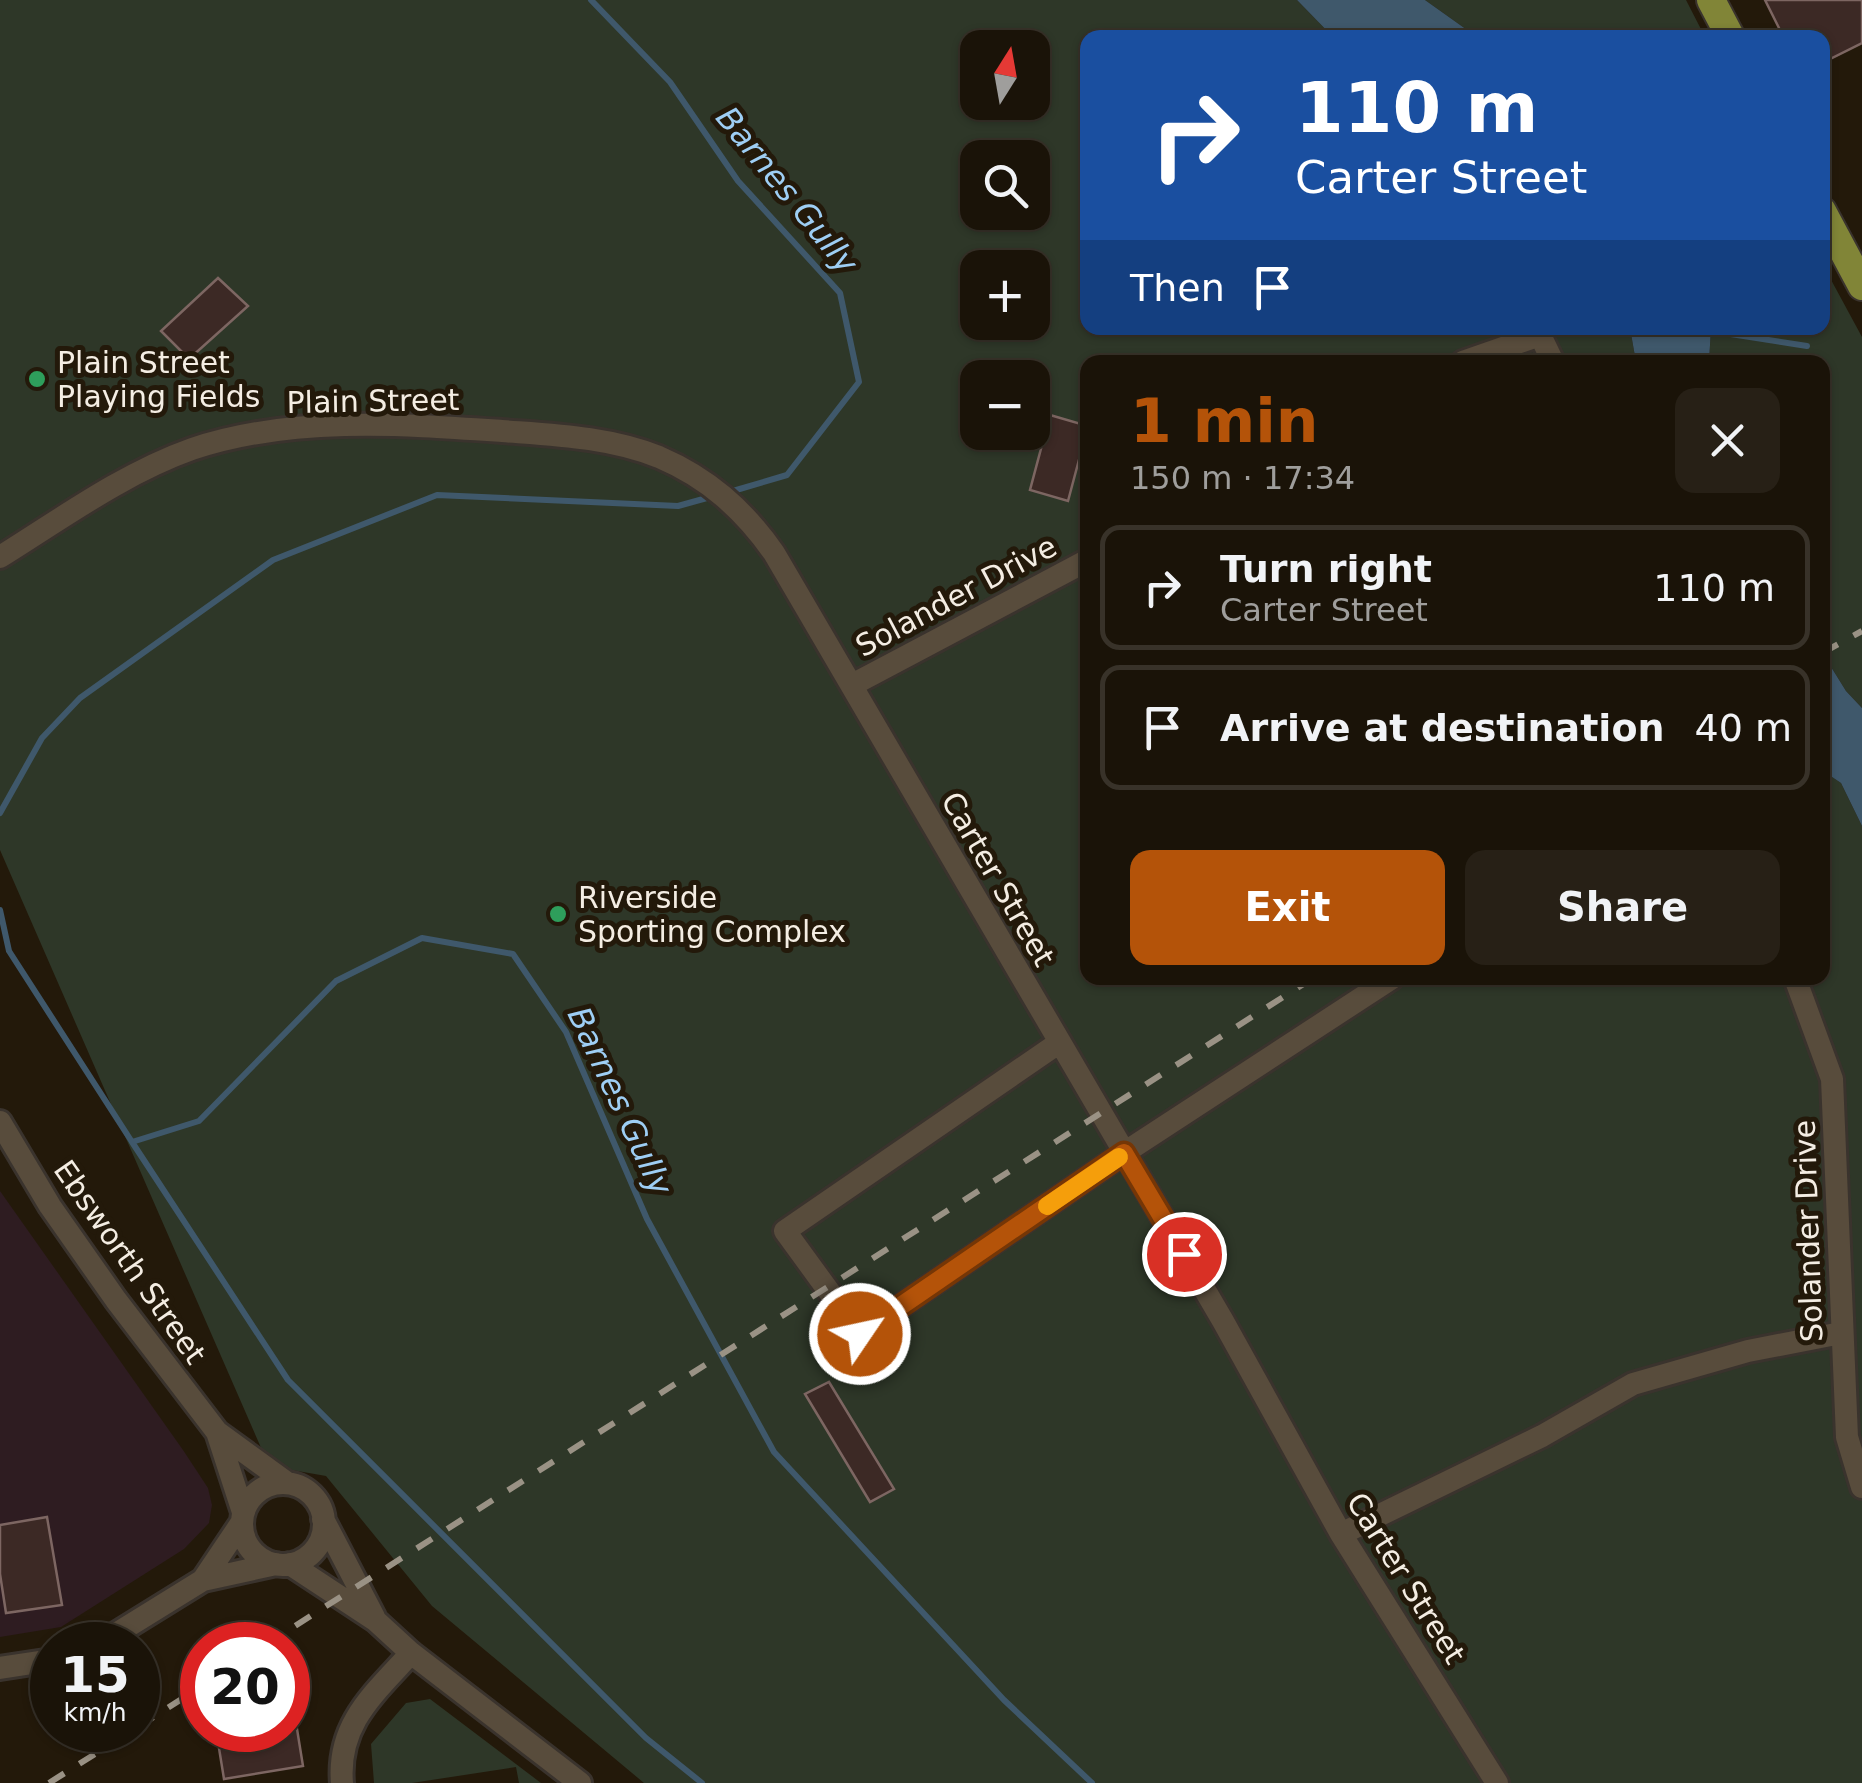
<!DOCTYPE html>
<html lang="en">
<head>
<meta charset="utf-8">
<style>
  :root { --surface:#1a1308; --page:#272016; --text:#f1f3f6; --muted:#9f9e9c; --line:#383229; --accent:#b45309 }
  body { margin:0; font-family:"DejaVu Sans",sans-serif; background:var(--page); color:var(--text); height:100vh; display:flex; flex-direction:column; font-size:38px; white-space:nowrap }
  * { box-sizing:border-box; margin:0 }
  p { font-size:32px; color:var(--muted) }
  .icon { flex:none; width:55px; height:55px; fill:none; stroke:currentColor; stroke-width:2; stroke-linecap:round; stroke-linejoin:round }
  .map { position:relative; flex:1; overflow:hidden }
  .drawer { position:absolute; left:1080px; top:355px; width:750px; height:630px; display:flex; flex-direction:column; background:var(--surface); border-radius:20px; box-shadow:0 2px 8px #0004,0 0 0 2px var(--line) }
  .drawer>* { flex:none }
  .hud { position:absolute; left:1080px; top:30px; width:750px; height:305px; border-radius:20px; box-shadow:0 2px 8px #0004,0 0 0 2px var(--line); background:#1a4fa0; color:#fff; overflow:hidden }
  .needle { width:65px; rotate:11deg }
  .buttons { position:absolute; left:960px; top:30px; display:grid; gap:20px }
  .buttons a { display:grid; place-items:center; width:90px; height:90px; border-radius:20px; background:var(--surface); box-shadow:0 2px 8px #0004,0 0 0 2px var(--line); font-size:50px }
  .speed { position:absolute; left:30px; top:1622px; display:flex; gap:20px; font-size:50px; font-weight:700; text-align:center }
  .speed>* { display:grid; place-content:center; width:130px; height:130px; border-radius:50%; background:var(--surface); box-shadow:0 2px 8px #0004,0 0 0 2px var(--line); line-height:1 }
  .speed small { font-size:25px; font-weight:400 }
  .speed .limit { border:15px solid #d22; background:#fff; color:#111 }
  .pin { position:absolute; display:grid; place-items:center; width:85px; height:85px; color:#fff; margin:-42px; border:5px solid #fff; border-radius:50%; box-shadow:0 2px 10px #0007 }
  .me { position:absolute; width:110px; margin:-55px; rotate:56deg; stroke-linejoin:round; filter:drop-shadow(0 0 8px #0008) }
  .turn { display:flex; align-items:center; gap:35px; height:210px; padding:0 50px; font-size:45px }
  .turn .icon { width:130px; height:130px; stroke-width:2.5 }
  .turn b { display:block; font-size:70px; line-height:85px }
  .then { display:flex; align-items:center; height:95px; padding:0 50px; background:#0003; gap:20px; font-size:38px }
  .round { display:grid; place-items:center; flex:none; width:105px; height:105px; border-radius:20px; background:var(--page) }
  .summary { display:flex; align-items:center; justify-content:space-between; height:170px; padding:0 50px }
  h1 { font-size:60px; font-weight:700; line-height:75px; color:var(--accent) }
  .cta { display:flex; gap:20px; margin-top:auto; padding:20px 50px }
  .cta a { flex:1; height:115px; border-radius:20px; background:var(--accent); color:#fff; font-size:40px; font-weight:700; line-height:115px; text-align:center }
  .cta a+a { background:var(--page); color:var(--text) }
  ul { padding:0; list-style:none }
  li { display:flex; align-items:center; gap:30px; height:125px; margin:0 20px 15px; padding:0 30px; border:5px solid var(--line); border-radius:20px }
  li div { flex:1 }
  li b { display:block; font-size:38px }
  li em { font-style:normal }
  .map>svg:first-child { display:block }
</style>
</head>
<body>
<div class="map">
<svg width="1862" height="1783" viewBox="0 0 1862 1783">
  <rect width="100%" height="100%" fill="#23190a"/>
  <path fill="#2e1c21" d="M0,1191L183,1450L208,1488L212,1505L209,1523L184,1549L61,1627L0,1637Z"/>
  <path fill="#2e3728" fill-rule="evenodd" d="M0,0H1297L1333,37L1088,38V328H1630L1636,362H1088V978H1822L1823,771L1841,783L1862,826V1783H644L432,1606L326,1476L269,1466L0,850ZM978,48H1032V102H978ZM978,158H1032V212H978ZM978,268H1032V322H978ZM978,378H1032V432H978Z
    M1425,0H1686L1705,37H1477Z
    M1823,265L1862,337V708L1846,691L1823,654L1822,362H1709L1711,328H1822Z
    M430,1699L541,1783H519L516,1767L412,1783H374L371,1744L406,1703Z"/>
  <path fill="#3f586b" d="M1297,0H1425L1477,37H1333Z
    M1630,328H1711L1709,362H1636Z
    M1823,654L1846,691L1862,708V826L1841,783L1823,771Z"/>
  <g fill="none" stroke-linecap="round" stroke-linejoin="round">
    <path stroke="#3f586b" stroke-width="6" d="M591,0L670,82L738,181L840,293L859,382L787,475L726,493
      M1705,330L1807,346
      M0,813L42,738L80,698L273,560L437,495L678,506L714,496
      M0,910L9,951L132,1142L199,1121L336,981L422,938L513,954L566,1032L647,1219L774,1452L1004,1700L1092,1783
      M132,1142L288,1380L646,1738L702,1783"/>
  </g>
  <path fill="#3c2925" stroke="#7d6662" stroke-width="2.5" d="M1765,0H1862V43L1822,63V38H1784Z
    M218,278L248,306L189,359L161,331Z
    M1050,415L1088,426L1068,501L1030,490Z
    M829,1382L894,1489L870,1502L805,1394Z
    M47,1517L62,1605L6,1613L0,1574V1525Z
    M297,1729L303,1766L224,1779L218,1742Z"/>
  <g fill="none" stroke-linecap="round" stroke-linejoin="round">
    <g stroke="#3a332d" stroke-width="28">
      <path id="minor" d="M1463,362L1540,335L1553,362
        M0,557C61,519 124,473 192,449C290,416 401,424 502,431C554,435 609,437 659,457C708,478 743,509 774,553L1223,1321L1341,1534L1497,1783
        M852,685L1088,560
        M1795,978L1832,1079L1847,1437L1862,1487
        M1060,1042L785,1231L860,1334L1124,1153L1392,978
        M0,1122L50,1206L116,1300L217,1432L287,1483
        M217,1432L243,1512
        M242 1524a41 41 0 1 1 82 0a41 41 0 1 1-82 0Z
        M323,1519L374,1617
        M1341,1534L1542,1436L1633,1384L1748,1351L1841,1333
        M290,1564L375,1620L411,1653L580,1783
        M203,1580L242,1522
        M98,1645L203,1580L276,1564
        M0,1668L52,1660
        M342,1783C337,1724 374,1694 411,1653"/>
    </g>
    <g stroke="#3a332d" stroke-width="32">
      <path id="major" d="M1711,0L1731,38
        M1822,211L1862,286"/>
    </g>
    <use href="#minor" stroke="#584c3c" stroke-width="22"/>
    <use href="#major" stroke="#818537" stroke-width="28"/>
    <path stroke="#9a9285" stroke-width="6" stroke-dasharray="18 18" stroke-linecap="butt" d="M1822,653L1862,631
      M265,1645L1313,978
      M138,1727L202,1686
      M49,1783L133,1730"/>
  </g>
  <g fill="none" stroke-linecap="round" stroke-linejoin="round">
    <g stroke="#753606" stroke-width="25">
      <path id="route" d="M860,1334L1124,1153L1184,1254"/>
    </g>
    <use href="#route" stroke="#b45309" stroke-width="18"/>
    <path stroke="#f59e0b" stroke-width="18" d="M1047,1206L1119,1157"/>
  </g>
  <g fill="#2e9e5b" stroke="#23190a" stroke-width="4">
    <circle cx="37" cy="379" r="10"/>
    <circle cx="558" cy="914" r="10"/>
  </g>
  <g text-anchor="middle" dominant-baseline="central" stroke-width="10" stroke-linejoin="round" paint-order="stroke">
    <g font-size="30" fill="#f4ede3" stroke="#23190a" text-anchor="start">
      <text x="57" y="362">Plain Street<tspan x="57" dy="34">Playing Fields</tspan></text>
      <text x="578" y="897">Riverside<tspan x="578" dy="34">Sporting Complex</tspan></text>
    </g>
    <g font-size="30" fill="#f4ede3" stroke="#23190a">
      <text transform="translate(373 401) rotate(-1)">Plain Street</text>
      <text transform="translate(956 596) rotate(-28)">Solander Drive</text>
      <text transform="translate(998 879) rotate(60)">Carter Street</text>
      <text transform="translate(1808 1231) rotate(-92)">Solander Drive</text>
      <text transform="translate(130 1262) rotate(55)">Ebsworth Street</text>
      <text transform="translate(1406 1578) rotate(58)">Carter Street</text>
    </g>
    <g font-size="32" font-style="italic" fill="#9ecef4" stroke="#23190a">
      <text transform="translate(787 190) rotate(51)">Barnes Gully</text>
      <text transform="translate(620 1101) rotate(65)">Barnes Gully</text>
    </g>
  </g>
</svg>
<div class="buttons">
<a><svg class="needle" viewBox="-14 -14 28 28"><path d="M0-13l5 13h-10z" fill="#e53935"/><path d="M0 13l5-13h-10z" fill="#9f9e9c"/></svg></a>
<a><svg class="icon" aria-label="search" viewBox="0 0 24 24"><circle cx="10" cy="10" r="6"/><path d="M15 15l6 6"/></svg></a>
<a>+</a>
<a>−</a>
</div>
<div class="speed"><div>15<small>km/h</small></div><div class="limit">20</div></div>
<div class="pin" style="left:1184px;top:1254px;background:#d93025"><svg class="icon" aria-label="arrive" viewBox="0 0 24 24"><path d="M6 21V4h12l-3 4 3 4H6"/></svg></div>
<svg class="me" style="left:860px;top:1334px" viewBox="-20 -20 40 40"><circle r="17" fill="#b45309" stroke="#fff" stroke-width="3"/><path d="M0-11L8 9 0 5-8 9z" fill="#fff"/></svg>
<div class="hud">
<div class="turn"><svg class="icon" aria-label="right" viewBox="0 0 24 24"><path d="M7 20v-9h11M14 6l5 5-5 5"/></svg><div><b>110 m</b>Carter Street</div></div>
<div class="then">Then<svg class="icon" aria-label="arrive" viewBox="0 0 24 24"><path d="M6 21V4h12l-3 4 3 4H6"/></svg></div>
</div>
<section class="drawer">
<div class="summary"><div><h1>1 min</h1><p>150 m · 17:34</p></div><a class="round"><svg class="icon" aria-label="close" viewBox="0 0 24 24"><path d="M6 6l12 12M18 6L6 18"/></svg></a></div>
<ul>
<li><svg class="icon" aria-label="right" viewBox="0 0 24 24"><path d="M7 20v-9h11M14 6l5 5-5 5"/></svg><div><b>Turn right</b><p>Carter Street</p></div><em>110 m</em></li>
<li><svg class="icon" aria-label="arrive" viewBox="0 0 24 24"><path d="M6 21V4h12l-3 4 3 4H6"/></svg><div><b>Arrive at destination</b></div><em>40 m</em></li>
</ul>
<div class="cta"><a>Exit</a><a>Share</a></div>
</section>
</div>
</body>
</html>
